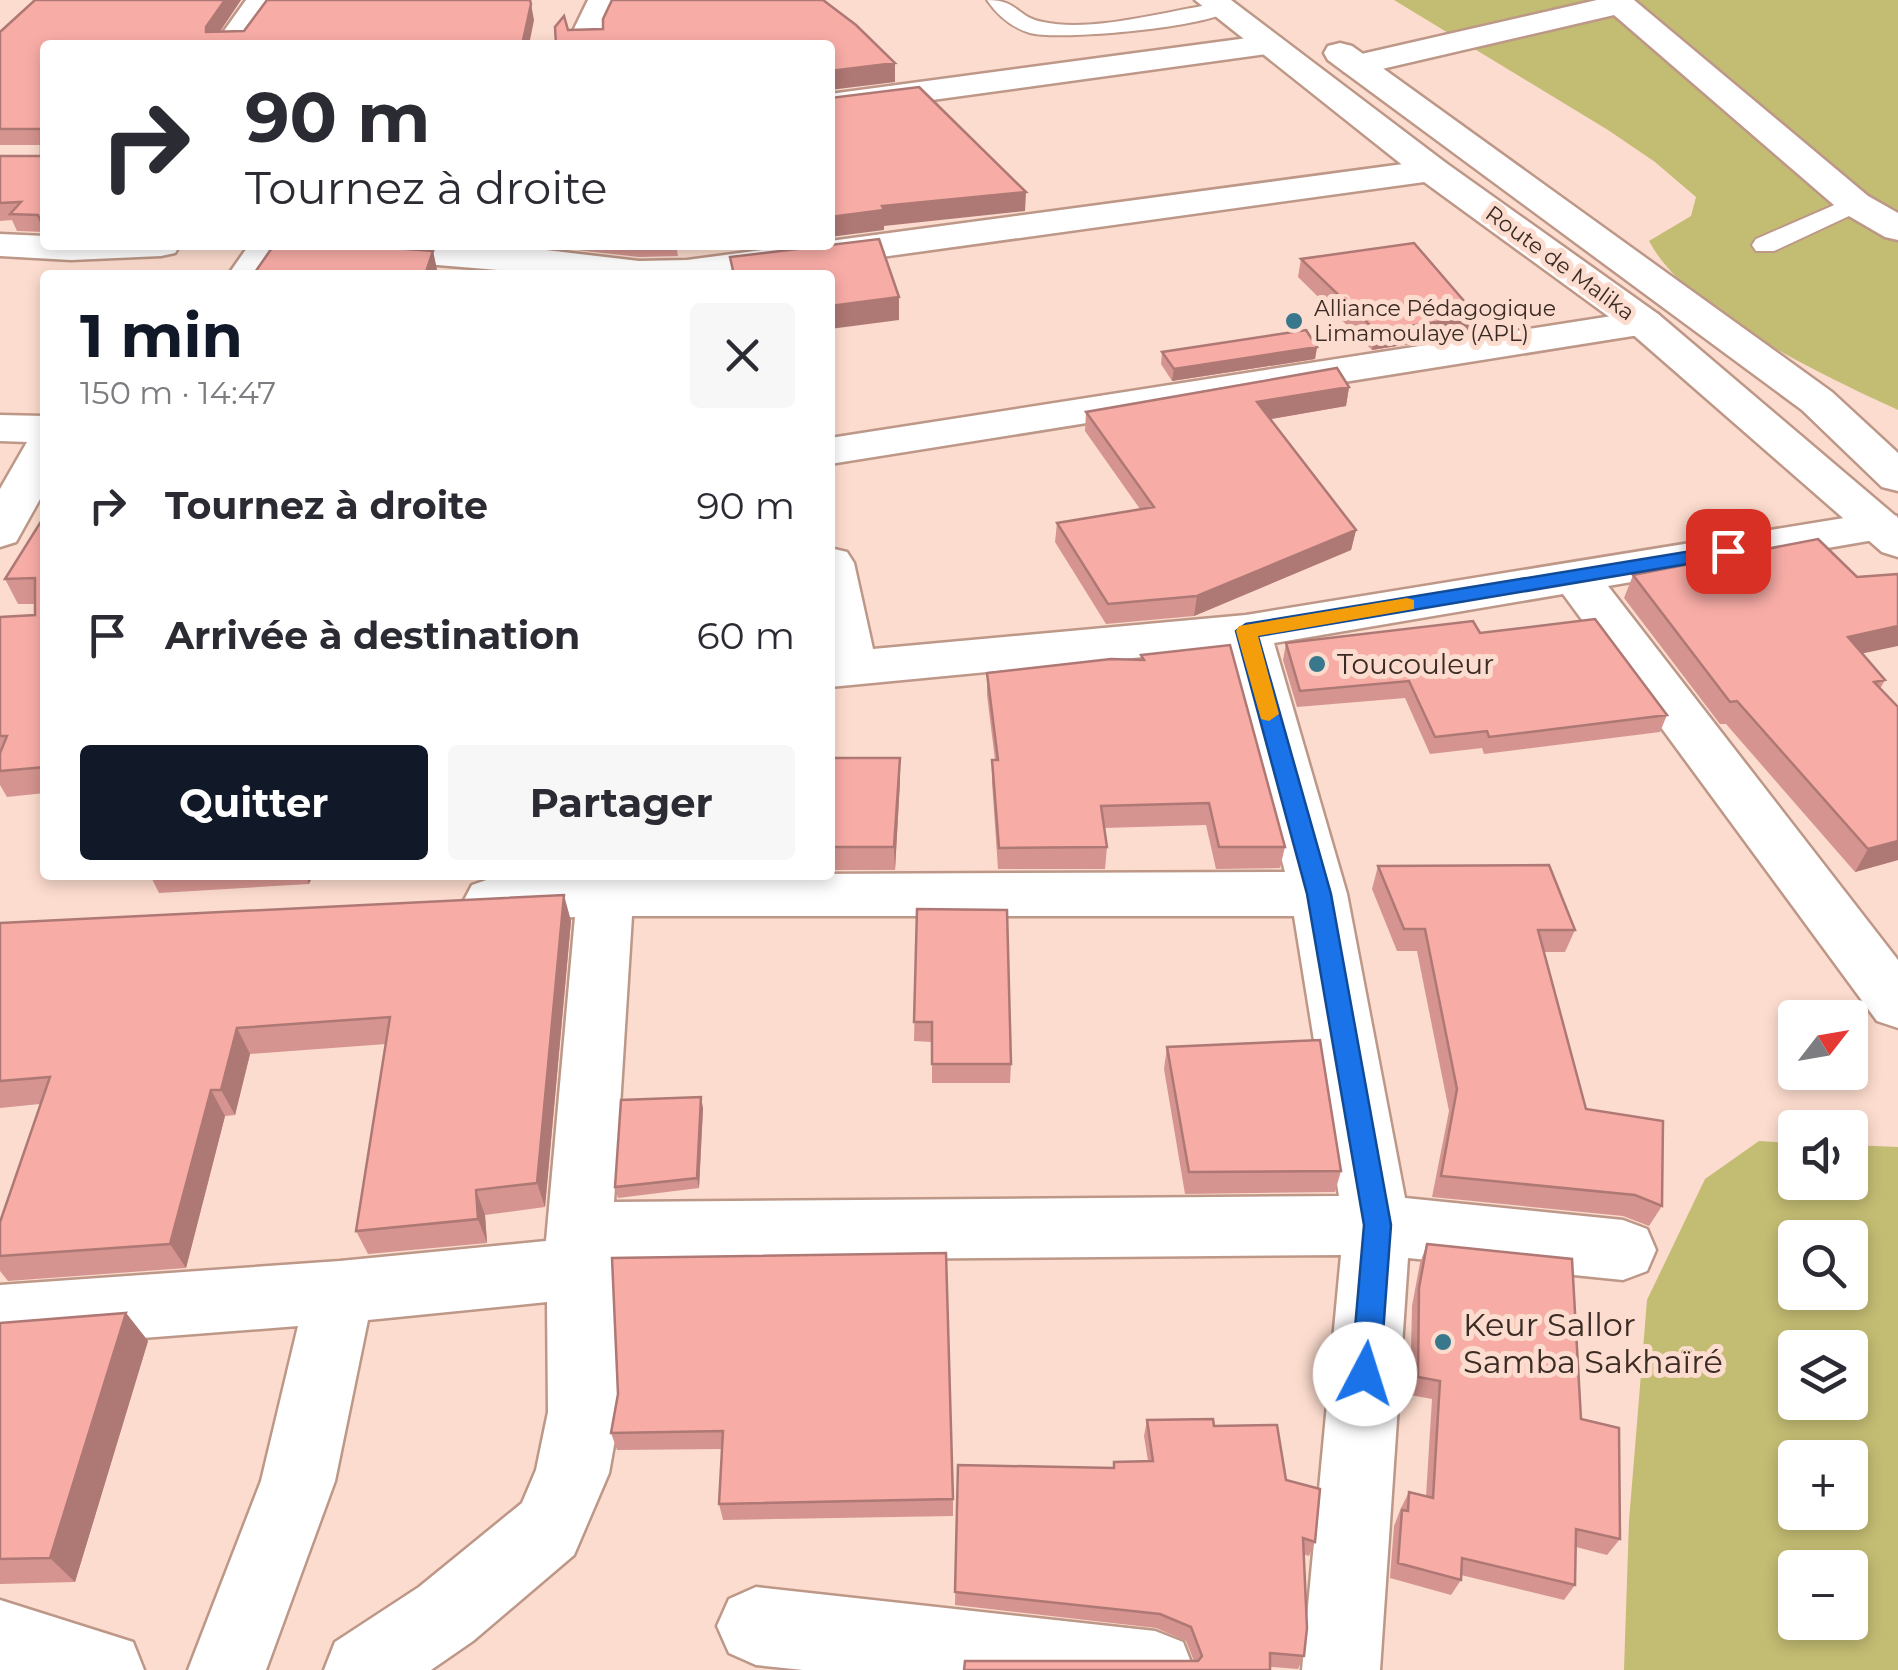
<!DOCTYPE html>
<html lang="fr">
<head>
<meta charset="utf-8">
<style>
  :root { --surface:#fff; --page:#f7f7f7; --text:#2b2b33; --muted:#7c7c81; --accent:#111827 }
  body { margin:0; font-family:Montserrat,sans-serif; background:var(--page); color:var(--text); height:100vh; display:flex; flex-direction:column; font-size:38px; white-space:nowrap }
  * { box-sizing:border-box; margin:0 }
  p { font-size:32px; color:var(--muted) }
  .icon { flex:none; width:55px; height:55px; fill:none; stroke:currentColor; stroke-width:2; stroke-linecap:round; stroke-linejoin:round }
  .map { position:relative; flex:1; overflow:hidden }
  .panel { position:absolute; left:40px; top:270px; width:795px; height:610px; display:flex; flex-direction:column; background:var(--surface); border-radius:10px; box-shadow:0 5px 15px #0003 }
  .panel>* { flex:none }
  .guide { position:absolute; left:40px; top:40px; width:795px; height:210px; border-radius:10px; box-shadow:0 5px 15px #0003; background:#fff; color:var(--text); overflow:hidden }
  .needle { width:65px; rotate:59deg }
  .fabs { position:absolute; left:1778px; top:1000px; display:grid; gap:20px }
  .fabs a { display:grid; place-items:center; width:90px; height:90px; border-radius:10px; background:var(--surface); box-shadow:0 5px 15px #0003; font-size:50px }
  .pin { position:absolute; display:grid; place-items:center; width:85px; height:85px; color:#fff; margin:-42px; border-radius:20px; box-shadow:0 5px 15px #0006 }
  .me { position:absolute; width:110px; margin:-55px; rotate:5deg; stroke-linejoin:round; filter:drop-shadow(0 0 8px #0008) }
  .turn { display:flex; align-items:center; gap:35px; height:210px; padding:0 40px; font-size:45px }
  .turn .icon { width:130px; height:130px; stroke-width:2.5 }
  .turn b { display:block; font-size:70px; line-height:85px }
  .round { display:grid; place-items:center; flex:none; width:105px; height:105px; border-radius:10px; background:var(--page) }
  .overview { display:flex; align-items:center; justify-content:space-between; height:170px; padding:0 40px }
  h1 { font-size:60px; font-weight:700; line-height:75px; color:var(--accent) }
  .primary-button { display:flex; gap:20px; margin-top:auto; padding:20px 40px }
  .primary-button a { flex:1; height:115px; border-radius:10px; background:var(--accent); color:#fff; font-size:40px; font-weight:700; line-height:115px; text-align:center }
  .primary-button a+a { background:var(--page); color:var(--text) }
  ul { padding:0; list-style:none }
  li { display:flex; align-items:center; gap:30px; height:130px; padding:0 40px }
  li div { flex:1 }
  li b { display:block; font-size:38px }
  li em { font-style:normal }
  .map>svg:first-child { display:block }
</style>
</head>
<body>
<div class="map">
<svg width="1898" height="1670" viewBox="0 0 1898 1670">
  <rect width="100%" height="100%" fill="#fcdcce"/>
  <path fill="#c3bc73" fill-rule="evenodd" d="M1394,0H1898V410C1825,376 1687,313 1649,241L1691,216L1696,197L1655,162L1608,130Z
    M1759,1141L1795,1143V1182H1850V1145L1898,1147V1670H1624L1629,1521L1647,1300L1705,1179ZM1795,1238H1850V1292H1795ZM1795,1348H1850V1402H1795ZM1795,1458H1850V1512H1795ZM1795,1568H1850V1622H1795Z"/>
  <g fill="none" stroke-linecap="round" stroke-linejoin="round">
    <g stroke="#bd9787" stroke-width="4">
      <path id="lane" d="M987,0C1019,0 1016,17 1043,22C1094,33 1169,10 1221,3L1232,9C1213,27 1059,41 1030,33C1011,27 998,16 987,0Z
        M1855,196L1868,204L1864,209L1774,251H1756L1752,245L1756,239Z"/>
    </g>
    <g stroke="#bd9787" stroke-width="5">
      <path id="street" d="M246,0H278L246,45H214Z
        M588,0H620L602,37L603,45H571L570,37Z
        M1597,0H1634L1868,196L1898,213V240L1885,237L1842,212L1614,15L1356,75L1344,72L1339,65L1344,58Z
        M1270,35L1281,38L1286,45L1281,52L830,114V94Z
        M1433,160L1446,163L1451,171L1446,179L751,275H559L328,256L314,253L309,245H503L639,261L687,260L801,245H830V241Z
        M0,234L45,236V245H180L175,253L161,256L71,260L0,256Z
        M249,245H287L268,275H228Z
        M1644,311L1658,314L1664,323L1658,332L830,464V438Z
        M0,415L45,416V490L16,542L0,547V489L27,442L0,441Z
        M1881,512L1897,516V536L1608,586L1898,960V1028L1877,1021L1563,594L1274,643L1347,894L1405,1198L1623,1220L1647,1229L1656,1250L1647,1271L1623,1280L1408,1258L1380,1670H1302L1341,1255L613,1261L620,1412L609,1473L574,1555L473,1641L431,1670H324L335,1642L419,1587L522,1503L536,1470L548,1412L547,1302L368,1320L335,1481L266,1670H188L261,1481L298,1326L0,1349V1285L340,1261L546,1241L575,917L492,922L472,915L464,900L472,885L492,878L553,875L1285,872L1226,649L830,687V548L847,552L854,563L873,649L1246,615ZM632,916H1294L1339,1196L614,1202Z
        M756,1587L1155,1631L1183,1642L1194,1670H803L756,1665L729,1653L717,1626L729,1599Z
        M0,1600L133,1642L144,1670H0Z"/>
    </g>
    <g stroke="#bd9787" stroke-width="5">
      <path id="secondary" d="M1195,0H1231L1446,163L1658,314L1898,518V557L1882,552L1630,332L1420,179Z
        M1340,43L1352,46L1832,392L1898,453V491L1882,487L1802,410L1328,60L1324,53L1328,46Z"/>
    </g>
    <use href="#lane" fill="#fff" fill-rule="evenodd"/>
    <use href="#street" fill="#fff" fill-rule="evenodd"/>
    <use href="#secondary" fill="#fff" fill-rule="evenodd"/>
  </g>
  <path fill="#d5948f" d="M241,0L219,32L534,20L45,45V232L17,231L12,220L0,221V156H41V145H0V32Z
    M577,245H676L678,256L639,257L577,250Z
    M1301,259L1477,316L1472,334L1372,350L1298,277Z
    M1317,347L1315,359L1172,381L1161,364L1162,352Z
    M1349,387L1346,406L1270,419L1356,530L1351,550L1194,616L1106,624L1055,542L1057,523L1140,509L1085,431L1086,412Z
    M45,515V793L7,797L0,785V617L35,615V604H18L5,579Z
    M1633,575L1862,654L1885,680L1880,689L1898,707V860L1855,872L1726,724H1720L1624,598Z
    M1480,633L1667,715L1660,732L1484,754L1482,748L1430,754L1405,698L1297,707L1283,660L1286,643Z
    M1141,655L1285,847L1280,868L1216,869L1206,825L1104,828L1107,847L1105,869H998L992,782V760H995L987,695V673L1140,660Z
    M830,758H900V781L895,870H830Z
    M1378,866L1575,930L1565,952H1544L1586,1109L1662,1206L1649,1226L1623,1216L1432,1197L1449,1111L1417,951H1397L1372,889Z
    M150,875H313L309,884L159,893Z
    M917,909L1011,1064L1010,1083H932V1042L914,1041Z
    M571,921L545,1207L485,1215L487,1243L368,1254L356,1231L386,1044L250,1054L235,1115L225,1116L186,1268L8,1281L0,1271V1222L40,1104L0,1108V923Z
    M1167,1047L1341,1171L1335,1192L1185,1194L1164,1069Z
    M703,1108L699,1188L618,1198L615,1187Z
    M1427,1244L1581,1419L1620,1539L1607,1555L1576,1547L1575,1585L1564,1600L1461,1575V1580L1451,1595L1390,1578L1394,1526L1401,1508L1409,1492L1426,1496L1432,1399L1410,1395L1412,1306L1420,1263Z
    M126,1313L148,1341L75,1582L0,1584V1323Z
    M618,1394L953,1499V1516L723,1520L719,1504L722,1449L617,1450L611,1433Z
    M1147,1420L1214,1426L1286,1480L1315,1542L1309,1556L1303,1554L1304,1656L1298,1669L1194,1661L1186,1641L1156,1628L955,1605L958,1465L1113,1468L1114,1462L1148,1461L1144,1436Z"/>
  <path fill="#ae7874" d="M225,0H241L211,45L206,27Z
    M531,4L534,20L529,45H522Z
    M895,63V82L830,90V71Z
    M1026,192L1025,211L884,226V230L830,237V217L882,206Z
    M433,251L437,269L435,275H425Z
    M899,297V320L830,329V306Z
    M1477,316L1472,334L1372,350L1376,331Z
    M1317,347L1315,359L1172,381L1174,369Z
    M1349,387L1346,406L1254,422L1257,402Z
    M1356,530L1351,550L1194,616L1197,596Z
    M1898,626V646L1836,659L1848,637Z
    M900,758V781L895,870L894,847Z
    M1898,841V860L1855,872L1868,849Z
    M305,875H313L309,884Z
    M564,895L571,921L545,1207L537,1183Z
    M237,1028L250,1054L235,1115L221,1090Z
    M211,1090L225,1116L186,1268L170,1244Z
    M701,1097L703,1108L699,1188L697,1178Z
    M476,1190L485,1215L487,1243L478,1219Z
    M126,1313L148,1341L75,1582L50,1558Z"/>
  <path fill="#f8aca6" stroke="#ae7874" stroke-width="2.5" d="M35,0H225L206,27V32L244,31L267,0H530L531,4L522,45H45V224H42L38,215L10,214L21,202L0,203V156H41V129H0V32Z
    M612,0H823L856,25L895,63L830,71V45H556L555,27L564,16L568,30L603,29V19Z
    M919,87L1026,192L882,206L884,210L830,217V98Z
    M879,239L899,297L830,306V275H734L730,257Z
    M1414,243L1477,316L1376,331L1301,259Z
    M274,245H355L433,251L425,275H253Z
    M1306,330L1317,347L1174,369L1162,352Z
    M1337,368L1349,387L1257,402L1356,530L1197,596L1108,604L1057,523L1154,507L1086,412Z
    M45,515V767L0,771V753L7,736H0V617L35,615V578L5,579Z
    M1818,539L1857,577L1898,574V626L1848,637L1885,680L1874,682L1898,707V841L1868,849L1737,701L1730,702L1633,575Z
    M1595,619L1667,715L1489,737L1487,731L1435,737L1409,681L1300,691L1286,643L1473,621L1480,633Z
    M1230,645L1285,847H1219L1209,803L1101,806L1107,847L999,848L992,760H998L987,673L1111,659L1144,660L1141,655Z
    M830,758H900L894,847H830Z
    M1549,865L1575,930H1538L1586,1109L1663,1121L1662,1206L1635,1195L1441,1176L1457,1089L1425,929H1404L1378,866Z
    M564,895L537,1183L476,1190L478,1219L356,1231L390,1017L237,1028L221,1090H211L170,1244L0,1256V1222L50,1077L0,1081V923Z
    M917,909L1007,910L1011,1064H932V1022H914Z
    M1320,1040L1341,1171L1189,1172L1167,1047Z
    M701,1097L697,1178L615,1187L621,1100Z
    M1427,1244L1572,1259L1581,1419L1619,1428L1620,1539L1576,1529L1575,1585L1462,1558L1461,1580L1398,1563L1402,1510L1408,1511L1409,1492L1433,1498L1440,1381L1418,1377L1419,1288Z
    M946,1253L953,1499L719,1504L723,1431L611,1433L618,1394L612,1258Z
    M126,1313L50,1558L0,1559V1323Z
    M1213,1419L1214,1426L1277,1425L1286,1480L1320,1489L1315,1542L1303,1538L1307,1628L1304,1656L1270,1653V1670H964L965,1661H1198L1202,1656L1191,1627L1160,1614L955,1592L958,1465L1114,1468V1462L1153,1461L1147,1420Z"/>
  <path fill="#1a73e8" stroke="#114b97" stroke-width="2.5" d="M1728,545L1735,547V556L1258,636L1331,894L1391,1225L1380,1374L1376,1383L1365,1387L1355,1383L1351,1374L1364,1225L1307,894L1236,631L1246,624Z"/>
  <path fill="#f59e0b" d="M1407,598L1414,600V609L1258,636L1279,714L1269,721L1261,719L1236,631L1239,626Z"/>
  <g fill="#39778d" stroke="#fcdcce" stroke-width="4">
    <circle cx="1294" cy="321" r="10"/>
    <circle cx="1317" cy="664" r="10"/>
    <circle cx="1443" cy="1342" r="10"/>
  </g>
  <g text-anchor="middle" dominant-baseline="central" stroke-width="10" stroke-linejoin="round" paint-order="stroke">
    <g font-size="22" fill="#3a2b24" stroke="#fcdcce">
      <text transform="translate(1560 263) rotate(36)">Route de Malika</text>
    </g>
    <g font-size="22" fill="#3a2b24" stroke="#fcdcce" text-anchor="start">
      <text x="1314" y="308">Alliance Pédagogique<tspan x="1314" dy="25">Limamoulaye (APL)</tspan></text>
    </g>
    <g font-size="28" fill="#3a2b24" stroke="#fcdcce" text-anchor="start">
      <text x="1337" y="664">Toucouleur</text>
    </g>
    <g font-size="32" fill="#3a2b24" stroke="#fcdcce" text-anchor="start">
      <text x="1463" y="1324">Keur Sallor<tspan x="1463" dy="37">Samba Sakhaïré</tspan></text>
    </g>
  </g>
</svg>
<div class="fabs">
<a><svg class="needle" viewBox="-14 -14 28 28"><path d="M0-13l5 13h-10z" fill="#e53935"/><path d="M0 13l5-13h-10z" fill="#7c7c81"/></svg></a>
<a><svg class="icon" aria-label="sound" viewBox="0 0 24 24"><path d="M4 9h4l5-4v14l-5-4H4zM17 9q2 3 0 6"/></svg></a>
<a><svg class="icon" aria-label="search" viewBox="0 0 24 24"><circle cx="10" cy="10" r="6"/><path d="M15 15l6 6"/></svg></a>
<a><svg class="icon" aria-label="layers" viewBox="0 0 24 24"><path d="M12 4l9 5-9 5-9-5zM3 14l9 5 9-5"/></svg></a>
<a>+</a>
<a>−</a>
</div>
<div class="pin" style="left:1728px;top:551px;background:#d93025"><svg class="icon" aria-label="arrive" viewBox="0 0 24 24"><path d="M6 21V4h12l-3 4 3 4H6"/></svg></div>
<svg class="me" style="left:1365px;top:1374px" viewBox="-20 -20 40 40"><circle r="19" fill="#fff"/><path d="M0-13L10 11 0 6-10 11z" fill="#1a73e8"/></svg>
<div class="guide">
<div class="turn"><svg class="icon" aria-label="right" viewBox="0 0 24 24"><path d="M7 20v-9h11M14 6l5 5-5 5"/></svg><div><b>90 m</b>Tournez à droite</div></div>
</div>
<section class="panel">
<div class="overview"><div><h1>1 min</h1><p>150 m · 14:47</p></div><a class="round"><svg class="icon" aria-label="close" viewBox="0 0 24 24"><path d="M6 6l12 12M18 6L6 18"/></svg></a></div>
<ul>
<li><svg class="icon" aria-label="right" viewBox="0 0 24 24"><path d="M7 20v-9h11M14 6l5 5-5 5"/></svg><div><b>Tournez à droite</b></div><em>90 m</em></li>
<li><svg class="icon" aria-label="arrive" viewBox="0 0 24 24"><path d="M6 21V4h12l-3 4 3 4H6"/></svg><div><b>Arrivée à destination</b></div><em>60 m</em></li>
</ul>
<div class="primary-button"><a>Quitter</a><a>Partager</a></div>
</section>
</div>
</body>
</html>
